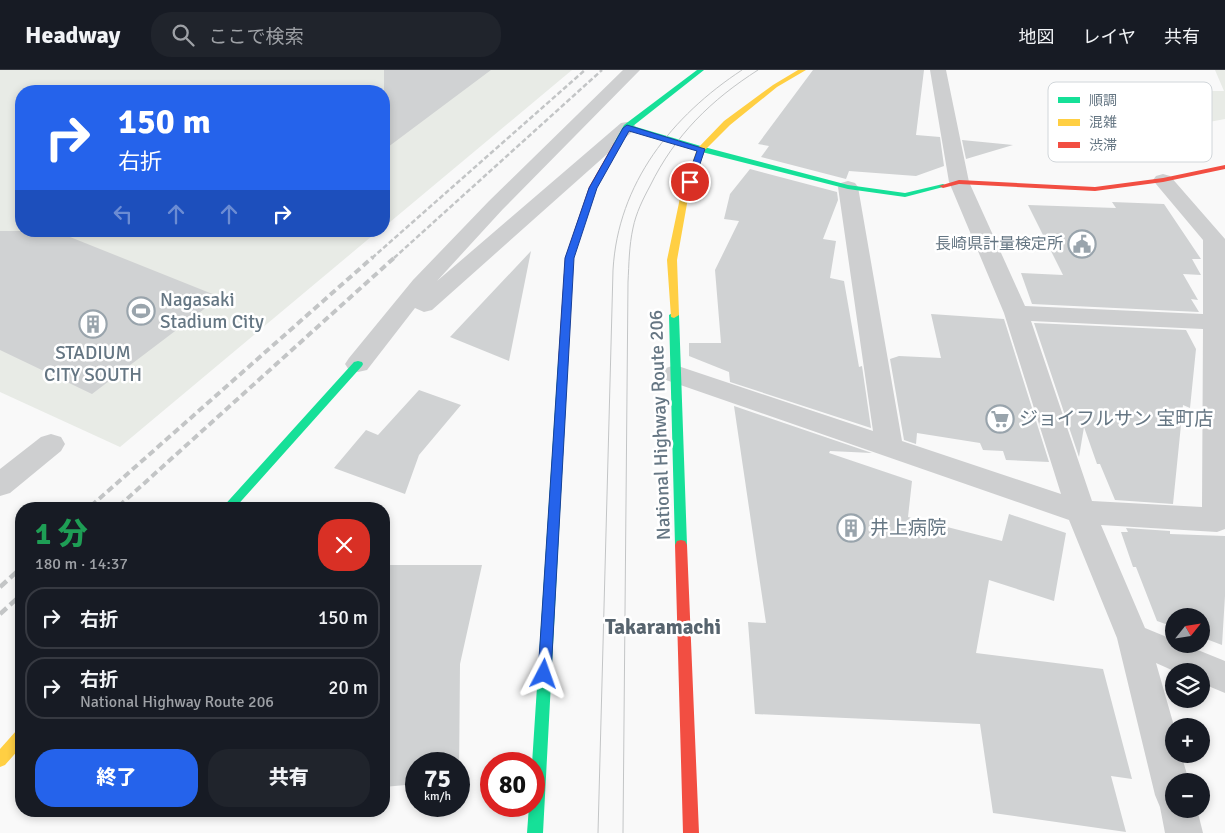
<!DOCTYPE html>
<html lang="ja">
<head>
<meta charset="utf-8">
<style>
  :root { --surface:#171b24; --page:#20242c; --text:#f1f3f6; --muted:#9ea1a6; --line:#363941; --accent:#2563eb }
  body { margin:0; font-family:Signika,"Noto Sans JP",sans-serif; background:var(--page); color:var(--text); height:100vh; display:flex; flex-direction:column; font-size:19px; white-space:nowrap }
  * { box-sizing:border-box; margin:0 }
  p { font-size:16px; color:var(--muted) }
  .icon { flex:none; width:28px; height:28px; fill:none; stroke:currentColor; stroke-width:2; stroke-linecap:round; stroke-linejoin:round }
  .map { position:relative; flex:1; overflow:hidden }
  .sheet { position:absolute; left:15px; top:432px; width:375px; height:315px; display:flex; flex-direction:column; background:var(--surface); border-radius:20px; box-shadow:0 2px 8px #0003 }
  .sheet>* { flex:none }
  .top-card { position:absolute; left:15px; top:15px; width:375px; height:152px; border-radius:20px; box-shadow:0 2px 8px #0003; background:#2563eb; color:#fff; overflow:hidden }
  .needle { width:32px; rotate:60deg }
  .fabs { position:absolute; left:1165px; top:538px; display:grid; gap:10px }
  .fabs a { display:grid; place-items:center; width:45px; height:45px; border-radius:50%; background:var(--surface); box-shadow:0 2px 8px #0003; font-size:25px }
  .speed { position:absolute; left:405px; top:682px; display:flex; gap:10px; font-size:25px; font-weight:700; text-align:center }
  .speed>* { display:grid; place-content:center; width:65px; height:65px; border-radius:50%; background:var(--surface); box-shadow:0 2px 8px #0003; line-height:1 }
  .speed small { font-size:12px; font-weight:400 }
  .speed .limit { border:8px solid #d22; background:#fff; color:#111 }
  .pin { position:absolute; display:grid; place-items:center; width:42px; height:42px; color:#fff; margin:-21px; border:2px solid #fff; border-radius:50%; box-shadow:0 1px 5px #0007 }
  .me { position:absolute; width:55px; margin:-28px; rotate:4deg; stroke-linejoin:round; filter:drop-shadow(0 0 4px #0008) }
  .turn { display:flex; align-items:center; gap:18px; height:105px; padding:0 20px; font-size:22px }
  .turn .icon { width:65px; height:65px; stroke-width:2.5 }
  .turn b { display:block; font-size:35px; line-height:42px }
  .lanes { display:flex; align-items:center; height:48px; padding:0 20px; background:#0003; justify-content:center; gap:25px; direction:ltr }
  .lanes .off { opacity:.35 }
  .round { display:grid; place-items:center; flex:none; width:52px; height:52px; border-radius:20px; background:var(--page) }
  .summary { display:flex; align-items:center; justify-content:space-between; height:85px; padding:0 20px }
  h1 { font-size:30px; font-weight:800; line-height:38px; color:#1e9e55 }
  .primary-button { display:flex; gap:10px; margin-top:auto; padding:10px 20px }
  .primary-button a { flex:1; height:58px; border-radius:20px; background:var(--accent); color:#fff; font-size:20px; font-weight:800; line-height:58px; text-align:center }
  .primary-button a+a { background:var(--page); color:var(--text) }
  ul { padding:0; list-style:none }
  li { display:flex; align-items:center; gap:15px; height:62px; margin:0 10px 8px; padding:0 10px; border:2px solid var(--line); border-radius:20px }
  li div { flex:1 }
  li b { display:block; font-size:19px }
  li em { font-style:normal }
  header { display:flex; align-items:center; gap:30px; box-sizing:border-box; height:70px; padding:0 25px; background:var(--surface); border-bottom:1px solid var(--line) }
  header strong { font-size:24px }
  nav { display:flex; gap:28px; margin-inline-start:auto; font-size:18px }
  .search { width:350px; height:45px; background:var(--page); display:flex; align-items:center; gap:12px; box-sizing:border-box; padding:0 18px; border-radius:20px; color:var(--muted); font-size:19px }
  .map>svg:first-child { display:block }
</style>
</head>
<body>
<header>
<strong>Headway</strong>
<div class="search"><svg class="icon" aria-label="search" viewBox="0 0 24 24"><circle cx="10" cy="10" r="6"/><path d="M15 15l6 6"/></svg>ここで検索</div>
<nav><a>地図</a><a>レイヤ</a><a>共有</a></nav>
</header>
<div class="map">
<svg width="1225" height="763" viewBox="0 0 1225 763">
  <rect width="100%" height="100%" fill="#f9f9f9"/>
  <path fill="#e8ebe6" d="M0,0H572L384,157V21H21V161H378L120,377L0,322Z
    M1215,0H1225V49L1108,71L1054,21H1224Z"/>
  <path fill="#d0d2d3" d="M384,0H491L384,80Z
    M813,0H924L916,65L940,67L944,96L916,106L849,101L846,109L761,87L769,76L758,74Z
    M962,70L1013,75L966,89Z
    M750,99L837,122L838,130L823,169L836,171L830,208L844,211L859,297L862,296L871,358L730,312L729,302L689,286V273H721L715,200L739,151L724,149L730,124Z
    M1112,132L1164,134L1201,189H1192L1201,205L1183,204L1198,230L1191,229L1199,242L1032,234L1021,203L1063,205L1028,135L1116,138Z
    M0,161H55L220,227L92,324L0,280Z
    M531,181L509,291L450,267Z
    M931,244L1004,249L1049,392L1006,390L1003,381L983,380L980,373L917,363L916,374L904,370L890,289L899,286L941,288Z
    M1034,253L1186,260L1196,279L1190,338L1183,335L1173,434L1115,430L1100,394H1097L1084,357L1079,387Z
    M419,320L461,335L419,385L405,424L334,398L366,360L378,365Z
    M734,336L872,383L830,381L829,383L912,411L908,447L1002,471L1009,444L1066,463L1054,531L989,510L976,583L1103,599L1132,709L1111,706L1126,762L993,743L980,654L755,644L748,552L766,553Z
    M1126,458L1170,461V464L1225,466V526L1222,575L1201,567V546H1174V557L1157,551L1136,497H1133L1121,462H1128Z
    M384,495H482L460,594L459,707V694H416V714L384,717Z"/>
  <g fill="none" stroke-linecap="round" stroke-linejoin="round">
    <path fill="#cecfd0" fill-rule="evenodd" d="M623,0H640L503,139L437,211L621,53L627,52L633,53L636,57L633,61L432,240L424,242L415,238L367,300L358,302L349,300L345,294L349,288L413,210L489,131Z
      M930,0H946L969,112L1025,236L1203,244V170L1156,114L1153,110L1156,106L1163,104L1170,106L1225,169V459L1217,462L1101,455L1145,558L1174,570V574H1183L1225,591V623L1201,613V601H1174L1156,593L1174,656V684H1181L1189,711H1174V739H1197L1203,763H1165L1160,737L1155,725L1117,568L1069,450L666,310L662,304L666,298L675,295L873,361L838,117L841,113L848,111L855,113L858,117L902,371L1061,424L1004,243L949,112ZM1031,251L1203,259L1202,437L1092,431Z
      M51,364L61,367L65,374L61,381L10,423L0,426V399L41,367Z"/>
    <path fill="#16e098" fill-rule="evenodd" d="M697,0H704L633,56L704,77L848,115L905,123L943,114L947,116L905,127L848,119L698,81L629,60L620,77H614L613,75L624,55Z
      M674,242L679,245L687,475L685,479L681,480L677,479L675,475L669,245Z
      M563,290L568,293L543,763H527L529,736H534V694H532L558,293Z
      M358,291L362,292L363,294L362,296L234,439H221L354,292Z"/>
    <path fill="#ffcf43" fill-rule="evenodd" d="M798,0H806L777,17L730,55L705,80L688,128L677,190L679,245L674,248L671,247L667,190L680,128L697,79L724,51L773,15Z
      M21,659V677L5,695L0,697V679L16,661Z"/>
    <path fill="#f24e42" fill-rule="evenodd" d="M614,73L621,75L597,117L573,188L568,293L563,296L558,293L565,188L589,117Z
      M1225,95V99L1163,112L1095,121L959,114L943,118L939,116L959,110L1095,117L1163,108Z
      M681,470L685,471L687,475L699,763H683L675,475L677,471Z"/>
    <path stroke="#c3c5c6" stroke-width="1" d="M598,763L613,200C618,113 672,46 742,0
      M623,763L628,212C629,194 629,176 633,158C636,143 643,129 650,116C675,65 711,30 758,0"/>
    <path stroke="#c3c5c6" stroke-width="2.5" stroke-dasharray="5 2.5" stroke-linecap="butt" d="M372,188L585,0
      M394,188L602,0"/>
    <path stroke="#c3c5c6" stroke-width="4" stroke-dasharray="7 4" stroke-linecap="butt" d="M91,436L373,187
      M119,436L395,187"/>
    <path stroke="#c3c5c6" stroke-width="4.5" stroke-dasharray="9 4.5" stroke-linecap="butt" d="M88,439L93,435
      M116,439L121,435
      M0,517L21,498
      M0,544L21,525"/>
  </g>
  <path fill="#2563eb" stroke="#184099" d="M627,55L705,79L694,112L690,114L686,112L697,81L629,61L597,118L574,188L551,604L549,609L544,611L540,609L538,604L565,188L589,118L623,58Z"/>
  <defs>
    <g id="civic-ring" transform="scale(1.4375)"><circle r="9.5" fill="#fff" stroke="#99a4ac" stroke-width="1.5"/><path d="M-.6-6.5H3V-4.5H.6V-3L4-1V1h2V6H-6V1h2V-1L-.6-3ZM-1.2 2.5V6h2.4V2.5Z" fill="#99a4ac"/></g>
    <g id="stadium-ring" transform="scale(1.4375)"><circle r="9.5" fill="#fff" stroke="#99a4ac" stroke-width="1.5"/><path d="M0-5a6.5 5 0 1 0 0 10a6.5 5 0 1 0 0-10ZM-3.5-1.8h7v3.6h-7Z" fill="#99a4ac"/></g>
    <g id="building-ring" transform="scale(1.4375)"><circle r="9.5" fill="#fff" stroke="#99a4ac" stroke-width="1.5"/><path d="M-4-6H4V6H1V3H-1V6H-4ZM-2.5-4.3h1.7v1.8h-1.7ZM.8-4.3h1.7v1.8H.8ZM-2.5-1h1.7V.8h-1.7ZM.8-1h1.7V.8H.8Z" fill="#99a4ac"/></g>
    <g id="supermarket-ring" transform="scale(1.4375)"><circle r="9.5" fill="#fff" stroke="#99a4ac" stroke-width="1.5"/><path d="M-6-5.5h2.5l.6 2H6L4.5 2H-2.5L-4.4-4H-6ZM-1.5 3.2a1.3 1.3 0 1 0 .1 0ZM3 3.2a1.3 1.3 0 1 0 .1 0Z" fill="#99a4ac"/></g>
  </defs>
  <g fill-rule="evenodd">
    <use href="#civic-ring" x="1082" y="174"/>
    <use href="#stadium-ring" x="141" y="241"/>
    <use href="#building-ring" x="93" y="254"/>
    <use href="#supermarket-ring" x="1000" y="349"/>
    <use href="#building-ring" x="851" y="458"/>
  </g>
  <g text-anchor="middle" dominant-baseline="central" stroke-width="5" stroke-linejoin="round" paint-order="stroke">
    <g font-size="16" fill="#657683" stroke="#fff" text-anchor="end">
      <text x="1063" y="174">長崎県計量検定所</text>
    </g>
    <g font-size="19" fill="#657683" stroke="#fff" text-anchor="start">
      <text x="160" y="230">Nagasaki<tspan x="160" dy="22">Stadium City</tspan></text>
      <text x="93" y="283" text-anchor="middle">STADIUM<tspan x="93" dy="22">CITY SOUTH</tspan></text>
      <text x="1019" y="349">ジョイフルサン 宝町店</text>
      <text x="870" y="458">井上病院</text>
    </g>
    <g font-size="19" fill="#657683" stroke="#fff">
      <text transform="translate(660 355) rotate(-92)">National Highway Route 206</text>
    </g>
    <g font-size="21" font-weight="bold" fill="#57646e" stroke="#fff">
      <text x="663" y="557">Takaramachi</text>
    </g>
  </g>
  <rect x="1048" y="12" width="164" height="80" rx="8" fill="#fff" stroke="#d1d6da" stroke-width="1"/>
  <rect x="1058" y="27" width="22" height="6" fill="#16e098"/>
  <rect x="1058" y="49" width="22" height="7" fill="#ffcf43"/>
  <rect x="1058" y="72" width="22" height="6" fill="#f24e42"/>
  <g font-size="14" fill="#657683">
    <text x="1089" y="35">順調</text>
    <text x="1089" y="57">混雑</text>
    <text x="1089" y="80">渋滞</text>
  </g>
</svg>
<div class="fabs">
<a><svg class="needle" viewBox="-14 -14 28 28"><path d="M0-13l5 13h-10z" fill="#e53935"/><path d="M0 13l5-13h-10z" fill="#9ea1a6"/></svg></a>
<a><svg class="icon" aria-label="layers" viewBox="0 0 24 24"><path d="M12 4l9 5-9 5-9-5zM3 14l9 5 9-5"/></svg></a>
<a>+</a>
<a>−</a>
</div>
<div class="speed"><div>75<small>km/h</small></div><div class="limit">80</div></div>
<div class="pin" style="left:690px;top:112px;background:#d93025"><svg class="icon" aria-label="arrive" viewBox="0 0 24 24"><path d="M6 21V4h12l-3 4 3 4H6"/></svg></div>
<svg class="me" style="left:544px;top:604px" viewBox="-20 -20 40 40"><path d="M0-17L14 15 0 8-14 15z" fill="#2563eb" stroke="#fff" stroke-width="4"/></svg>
<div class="top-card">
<div class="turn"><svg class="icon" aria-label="right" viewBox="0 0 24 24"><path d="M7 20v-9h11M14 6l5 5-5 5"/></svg><div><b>150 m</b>右折</div></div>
<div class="lanes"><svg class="icon off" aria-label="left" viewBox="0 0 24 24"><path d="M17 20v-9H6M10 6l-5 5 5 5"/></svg><svg class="icon off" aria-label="ahead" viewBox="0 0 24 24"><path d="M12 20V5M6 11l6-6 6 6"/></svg><svg class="icon off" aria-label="ahead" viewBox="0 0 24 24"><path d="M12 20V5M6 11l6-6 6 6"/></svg><svg class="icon" aria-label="right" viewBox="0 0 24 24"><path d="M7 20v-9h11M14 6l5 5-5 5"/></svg></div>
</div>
<section class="sheet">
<div class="summary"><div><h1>1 分</h1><p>180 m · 14:37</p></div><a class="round" style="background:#d93025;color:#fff"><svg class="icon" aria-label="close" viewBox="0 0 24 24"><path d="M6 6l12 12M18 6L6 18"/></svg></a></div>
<ul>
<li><svg class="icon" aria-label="right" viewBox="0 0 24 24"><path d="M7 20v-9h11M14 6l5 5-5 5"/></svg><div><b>右折</b></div><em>150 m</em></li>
<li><svg class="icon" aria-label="right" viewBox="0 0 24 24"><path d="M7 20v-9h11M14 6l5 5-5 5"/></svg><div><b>右折</b><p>National Highway Route 206</p></div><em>20 m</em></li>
</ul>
<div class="primary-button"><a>終了</a><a>共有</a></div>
</section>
</div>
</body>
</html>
